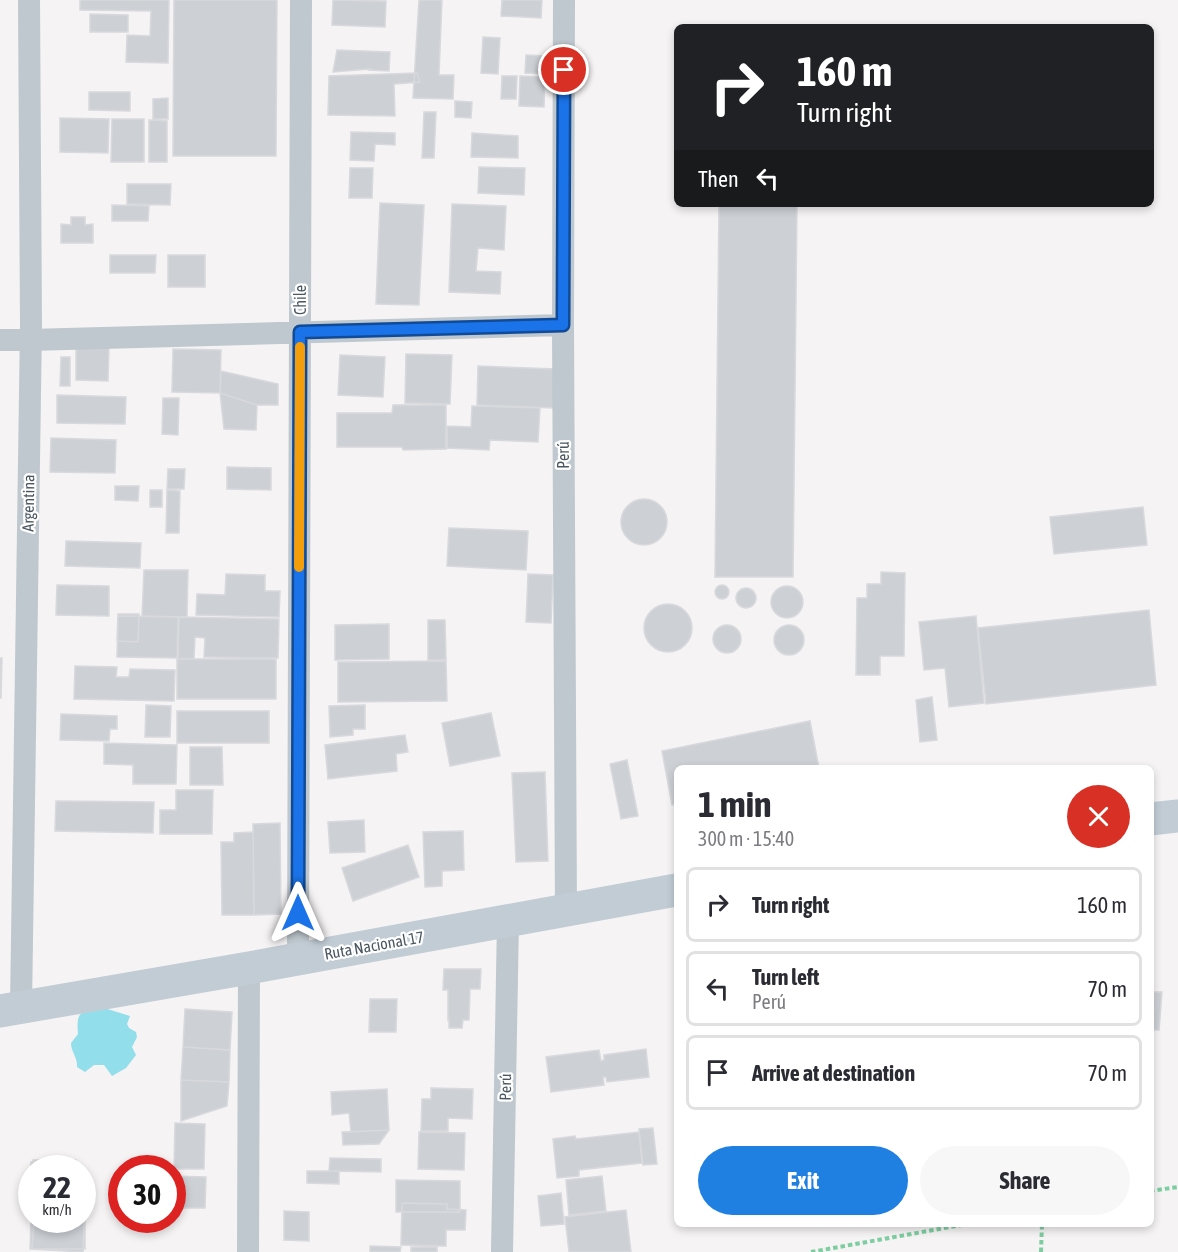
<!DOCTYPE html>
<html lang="en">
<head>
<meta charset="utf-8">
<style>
  :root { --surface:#fff; --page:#f7f7f7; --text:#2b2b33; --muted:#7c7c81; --line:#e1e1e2; --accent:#1f80e2 }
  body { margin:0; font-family:"Asap Condensed",sans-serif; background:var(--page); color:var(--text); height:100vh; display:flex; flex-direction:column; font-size:22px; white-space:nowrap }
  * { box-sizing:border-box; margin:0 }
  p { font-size:20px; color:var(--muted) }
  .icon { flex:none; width:33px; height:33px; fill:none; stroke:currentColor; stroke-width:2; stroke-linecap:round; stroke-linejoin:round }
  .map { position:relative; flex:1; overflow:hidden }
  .panel { position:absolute; left:674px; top:765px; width:480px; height:462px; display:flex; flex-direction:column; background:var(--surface); border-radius:9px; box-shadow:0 3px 9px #0003 }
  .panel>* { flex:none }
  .hud { position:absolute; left:674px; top:24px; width:480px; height:183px; border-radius:9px; box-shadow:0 3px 9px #0003; background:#202124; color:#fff; overflow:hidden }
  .speed { position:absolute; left:18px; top:1155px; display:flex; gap:12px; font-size:30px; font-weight:700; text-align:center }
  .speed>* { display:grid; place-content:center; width:78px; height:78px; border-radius:50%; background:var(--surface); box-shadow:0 3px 9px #0003; line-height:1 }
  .speed small { font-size:15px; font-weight:400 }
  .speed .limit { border:9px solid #d22; background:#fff; color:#111 }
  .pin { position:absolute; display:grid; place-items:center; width:51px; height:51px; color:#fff; margin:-26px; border:3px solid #fff; border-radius:50%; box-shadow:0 2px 6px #0007 }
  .me { position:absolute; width:66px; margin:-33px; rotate:0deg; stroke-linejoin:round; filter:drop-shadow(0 0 4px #0008) }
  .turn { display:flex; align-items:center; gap:21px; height:126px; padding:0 24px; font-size:27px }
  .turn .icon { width:78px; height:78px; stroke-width:2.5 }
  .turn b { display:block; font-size:42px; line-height:51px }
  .then { display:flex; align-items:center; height:57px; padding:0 24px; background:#0003; gap:12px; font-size:22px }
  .round { display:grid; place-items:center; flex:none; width:63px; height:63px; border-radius:32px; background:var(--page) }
  .headline { display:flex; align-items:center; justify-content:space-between; height:102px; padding:0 24px }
  h1 { font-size:36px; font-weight:700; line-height:45px }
  .cta { display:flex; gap:12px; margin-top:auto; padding:12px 24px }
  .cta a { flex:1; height:69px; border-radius:36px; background:var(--accent); color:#fff; font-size:24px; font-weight:700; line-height:69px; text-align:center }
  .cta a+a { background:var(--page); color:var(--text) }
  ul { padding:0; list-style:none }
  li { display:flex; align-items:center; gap:18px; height:75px; margin:0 12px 9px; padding:0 12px; border:3px solid var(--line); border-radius:9px }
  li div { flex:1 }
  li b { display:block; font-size:22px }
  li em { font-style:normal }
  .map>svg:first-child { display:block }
</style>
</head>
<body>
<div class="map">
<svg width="1178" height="1252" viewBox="0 0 1178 1252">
  <rect width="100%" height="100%" fill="#f5f3f3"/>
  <path fill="#92deeb" d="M101,1007L130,1016L127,1024L129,1028L136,1032L137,1037L132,1047L136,1055L126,1068L112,1076L104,1065H94L85,1072L77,1067C78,1058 71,1052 71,1043L78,1034C76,1012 80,1011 101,1007Z"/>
  <path fill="#cdd0d5" stroke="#d7d9dd" stroke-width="1.5" d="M80,0H169L168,63L126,62L127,35L150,36L151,11L80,10Z
    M174,0H277L276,156H173Z
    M333,0L386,1L385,27L332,25Z
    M419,0H442L439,75H454L453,99L413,98Z
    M502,0H542L541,18L501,16Z
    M90,14L128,15V32H90Z
    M483,37L500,38L498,74L481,73Z
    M337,50L390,52L389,71L369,70L370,69L333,72Z
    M526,55L546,56L545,74L525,73Z
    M417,73L420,82L394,84L395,116L328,115L329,76Z
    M502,76H517L516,99H501Z
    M520,76L545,77L544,107L519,106Z
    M89,92H130V111L89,110Z
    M168,98V119H153V99Z
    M455,101L472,102L471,118L455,117Z
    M424,112H436L434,158H422Z
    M60,118L109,119L108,153L60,152Z
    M112,119H144V162H111Z
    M149,120L167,121V162H149Z
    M351,132L395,133V145L375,144L374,161L350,160Z
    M472,133L518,136V158L471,157Z
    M479,167L525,168L524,195L478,193Z
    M350,168H373L372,198H349Z
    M127,184H171L170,205L127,204Z
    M380,203L424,205L419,305L376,304Z
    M452,204L506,206L504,250L478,248L476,271L501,272L500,294L449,292Z
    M719,204H797L793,577H715Z
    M112,205L149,206L148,221H112Z
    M71,217H85V225L93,224V243H61V224L71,225Z
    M110,255H156L155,273H110Z
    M168,255H205V287H168Z
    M76,347L109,348L108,381L76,380Z
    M173,349L221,350L220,393L172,392Z
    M406,354L452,355L450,404L405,403Z
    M340,355L385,357L383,397L338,395Z
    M61,357H70V386H60Z
    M478,366L556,369L554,408L477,405Z
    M221,371L278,384V405H257L220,393Z
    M220,393L257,405L256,430L224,429Z
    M57,395L126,397L125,424L57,423Z
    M163,398H179L178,435L162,434Z
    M393,405H446V449L403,450L402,447H337V413H392Z
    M472,406L540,408L538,442L490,440L489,450L447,448V426L471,427Z
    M51,438L116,440L115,473L50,472Z
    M227,467L271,468V490L227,489Z
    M168,469H185L184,489H167Z
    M115,486H139L138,501L115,500Z
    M150,490H162V507H150Z
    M167,490L180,491L179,533H166Z
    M621 522a23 23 0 1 1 46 0a23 23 0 1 1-46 0Z
    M1143,507L1147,545L1054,554L1050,517Z
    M449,528L528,531L526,570L447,566Z
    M66,541L141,543L140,568L65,566Z
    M144,570H188L187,617L142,616Z
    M881,572L905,573L904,656H880V675H856L857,598H867V584H881Z
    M226,574L265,575V591H280L279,617L196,615L197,594L225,595Z
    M528,574L553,575L551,623L526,622Z
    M715 592a7 7 0 1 1 14 0a7 7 0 1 1-14 0Z
    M57,585L109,586V616L56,615Z
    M771 602a16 16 0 1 1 32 0a16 16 0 1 1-32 0Z
    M736 598a10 10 0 1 1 20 0a10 10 0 1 1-20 0Z
    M644 628a24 24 0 1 1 48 0a24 24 0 1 1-48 0Z
    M1149,610L1156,685L986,704L978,628Z
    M118,614H139L138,642L117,641Z
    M118,616L178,617L177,658L117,657Z
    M976,616L984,703L949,707L945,668L924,670L919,622Z
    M179,617L279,619L278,658L204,657L205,638L195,637L194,659H178Z
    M428,620H445L446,660H428Z
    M389,624V659L335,660V625Z
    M713 639a14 14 0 1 1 28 0a14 14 0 1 1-28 0Z
    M774 640a15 15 0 1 1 30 0a15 15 0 1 1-30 0Z
    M0,658H2L1,698H0Z
    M177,659H276V699H177Z
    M446,661L447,701L338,702V662Z
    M75,666L117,667L116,677H129L130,669L175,670L174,701L74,699Z
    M932,697L937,740L920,742L916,700Z
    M146,705L171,706L170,737H145Z
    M365,705V729H353V735L330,737L329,706Z
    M177,711H269V743H177Z
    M491,713L500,756L450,766L442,723Z
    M61,714L117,716V729H110L109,741L60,740Z
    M810,721L819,768H676V804L672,805L662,751Z
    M405,735L408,752L396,754L397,771L328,779L325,745Z
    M104,743L177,745L176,784H133V765L104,764Z
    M190,747H222L223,785H190Z
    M627,760L638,816L621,819L610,764Z
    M545,772L548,861L516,862L512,773Z
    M176,790H213L212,834H160V810H176Z
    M56,801L154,802L153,833L55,831Z
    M364,820L365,852L330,853L328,822Z
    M280,823L281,914L254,915L253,824Z
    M463,831L464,870L442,871V886L425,887L423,832Z
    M253,832L254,915H222L221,842H234V833Z
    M408,845L419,877L353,901L342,868Z
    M444,969H481L480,989H470L469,1020H463L462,1028H449V1019L448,1020V990H443Z
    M1150,992H1162L1159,1030H1150Z
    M370,999H397L396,1032H369Z
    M185,1009L232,1012L230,1050L183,1047Z
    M183,1047L230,1050L229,1082L181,1080Z
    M646,1049L649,1077L607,1082L606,1077H603L604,1085L551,1092L546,1057L599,1050L601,1061L604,1060V1055Z
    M181,1080L229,1082L227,1106L181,1121Z
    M431,1088L473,1089L472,1119L448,1118V1131H421L422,1099H431Z
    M387,1089L389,1130L351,1132L349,1113L332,1115L331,1092Z
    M175,1123L205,1124L204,1169H174Z
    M653,1128L657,1164L643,1165L639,1129Z
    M389,1130L379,1144L343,1145L342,1132Z
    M419,1132L465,1133L464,1170L418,1169Z
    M639,1132L642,1163L579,1170V1176L557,1178L553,1139L575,1136L576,1139Z
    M330,1158L381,1159V1172L329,1171Z
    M33,1160H76V1168H33Z
    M31,1162L79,1164V1168H32V1206H29Z
    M307,1171H339V1184L307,1183Z
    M172,1176L206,1177L205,1208H172Z
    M602,1176L606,1211L569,1215L566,1180Z
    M396,1180L460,1181V1212H396Z
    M561,1193L564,1224L541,1226L538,1196Z
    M402,1203L447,1204V1209L466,1210L465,1230H446V1246L401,1245Z
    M626,1210L631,1252H569L565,1217Z
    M284,1211L309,1212V1241L284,1240Z
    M31,1218L32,1220H82V1218H85V1249H30Z
    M34,1220H84L83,1252L32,1249Z
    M370,1246L401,1247L400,1252H370Z
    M411,1247H437V1252H411Z"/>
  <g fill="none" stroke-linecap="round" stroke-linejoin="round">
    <path stroke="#7ccda0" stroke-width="4" stroke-dasharray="4.5 3" stroke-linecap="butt" d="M1150,1191L1178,1187
      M811,1252L967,1224
      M1041,1252L1042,1224"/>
    <path stroke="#bec8ce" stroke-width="22" d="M564,0L563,325L566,911
      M0,340H30L563,325
      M298,959L301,0
      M21,1007L31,325L29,0
      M248,1252L249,968
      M502,1252L508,921"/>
    <path stroke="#c1ccd5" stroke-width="33" d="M1150,819L1178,816
      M0,1011L249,968L676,890"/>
  </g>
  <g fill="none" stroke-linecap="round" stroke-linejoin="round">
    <g stroke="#114b97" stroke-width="15">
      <path id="route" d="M298,913L300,332L563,325L564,70"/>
    </g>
    <use href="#route" stroke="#1a73e8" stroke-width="10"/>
    <path stroke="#f59e0b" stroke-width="10" d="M299,567L300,347"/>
  </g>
  <g text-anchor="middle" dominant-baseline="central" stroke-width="4.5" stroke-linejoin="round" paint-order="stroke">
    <g font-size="16" fill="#4a5760" stroke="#fff">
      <text transform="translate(300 300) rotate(-90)">Chile</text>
      <text transform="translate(563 455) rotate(-90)">Perú</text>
      <text transform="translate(28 503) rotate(-89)">Argentina</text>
      <text transform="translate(374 945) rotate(-10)">Ruta Nacional 17</text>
      <text transform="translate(505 1087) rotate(-89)">Perú</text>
    </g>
  </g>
</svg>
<div class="speed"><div>22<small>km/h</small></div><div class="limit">30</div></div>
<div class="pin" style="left:564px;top:70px;background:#d93025"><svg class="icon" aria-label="arrive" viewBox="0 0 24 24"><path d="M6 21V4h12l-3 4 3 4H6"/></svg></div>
<svg class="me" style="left:298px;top:913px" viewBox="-20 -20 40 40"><path d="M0-17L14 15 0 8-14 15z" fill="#1a73e8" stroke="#fff" stroke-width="4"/></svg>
<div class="hud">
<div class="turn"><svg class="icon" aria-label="right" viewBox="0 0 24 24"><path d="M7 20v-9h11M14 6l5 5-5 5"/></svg><div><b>160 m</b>Turn right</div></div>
<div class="then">Then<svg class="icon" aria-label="left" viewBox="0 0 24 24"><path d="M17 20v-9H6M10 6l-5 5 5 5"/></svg></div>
</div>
<section class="panel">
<div class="headline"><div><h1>1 min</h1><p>300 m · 15:40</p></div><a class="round" style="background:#d93025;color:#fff"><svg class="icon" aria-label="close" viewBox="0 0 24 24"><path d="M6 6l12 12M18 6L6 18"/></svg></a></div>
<ul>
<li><svg class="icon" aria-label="right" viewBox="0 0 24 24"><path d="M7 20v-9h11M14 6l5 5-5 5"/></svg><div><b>Turn right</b></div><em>160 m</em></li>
<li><svg class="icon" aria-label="left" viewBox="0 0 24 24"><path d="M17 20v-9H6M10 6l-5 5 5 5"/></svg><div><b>Turn left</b><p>Perú</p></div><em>70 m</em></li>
<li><svg class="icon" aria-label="arrive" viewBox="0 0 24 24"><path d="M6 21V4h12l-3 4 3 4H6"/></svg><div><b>Arrive at destination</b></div><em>70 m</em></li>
</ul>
<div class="cta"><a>Exit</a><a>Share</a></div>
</section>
</div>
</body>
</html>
